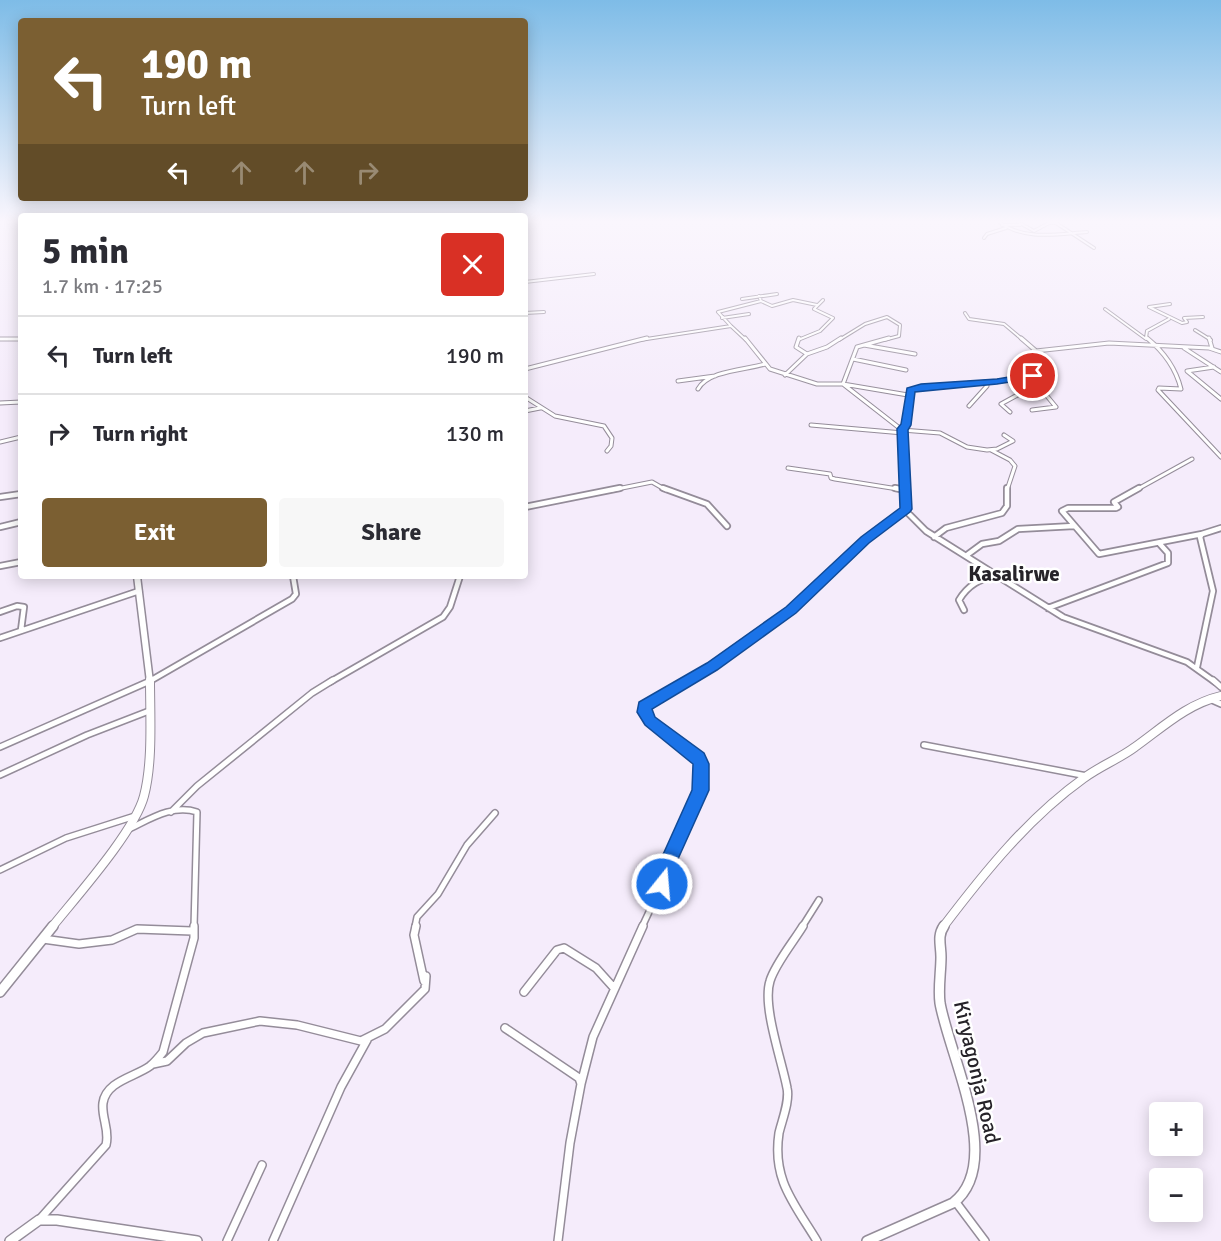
<!DOCTYPE html>
<html lang="en">
<head>
<meta charset="utf-8">
<style>
  :root { --surface:#fff; --page:#f7f7f7; --text:#2b2b33; --muted:#7c7c81; --line:#e1e1e2; --accent:#7b5f32 }
  body { margin:0; font-family:Signika,sans-serif; background:var(--page); color:var(--text); height:100vh; display:flex; flex-direction:column; font-size:22px; white-space:nowrap }
  * { box-sizing:border-box; margin:0 }
  p { font-size:20px; color:var(--muted) }
  .icon { flex:none; width:33px; height:33px; fill:none; stroke:currentColor; stroke-width:2; stroke-linecap:round; stroke-linejoin:round }
  .map { position:relative; flex:1; overflow:hidden }
  .sheet { position:absolute; left:18px; top:213px; width:510px; height:366px; display:flex; flex-direction:column; background:var(--surface); border-radius:6px; box-shadow:0 3px 15px #0003 }
  .sheet>* { flex:none }
  .top-card { position:absolute; left:18px; top:18px; width:510px; height:183px; border-radius:6px; box-shadow:0 3px 15px #0003; background:#7b5f32; color:#fff; overflow:hidden }
  .fabs { position:absolute; left:1149px; top:1102px; display:grid; gap:12px }
  .fabs a { display:grid; place-items:center; width:54px; height:54px; border-radius:6px; background:var(--surface); box-shadow:0 3px 15px #0003; font-size:30px }
  .pin { position:absolute; display:grid; place-items:center; width:51px; height:51px; color:#fff; margin:-26px; border:3px solid #fff; border-radius:50%; box-shadow:0 2px 6px #0007 }
  .me { position:absolute; width:66px; margin:-33px; rotate:17deg; stroke-linejoin:round; filter:drop-shadow(0 0 4px #0008) }
  .turn { display:flex; align-items:center; gap:21px; height:126px; padding:0 24px; font-size:27px }
  .turn .icon { width:78px; height:78px; stroke-width:2.5 }
  .turn b { display:block; font-size:42px; line-height:51px }
  .lanes { display:flex; align-items:center; height:57px; padding:0 24px; background:#0003; justify-content:center; gap:30px; direction:ltr }
  .lanes .off { opacity:.35 }
  .round { display:grid; place-items:center; flex:none; width:63px; height:63px; border-radius:6px; background:var(--page) }
  .overview { display:flex; align-items:center; justify-content:space-between; height:102px; padding:0 24px }
  h1 { font-size:36px; font-weight:800; line-height:45px }
  .primary-button { display:flex; gap:12px; margin-top:auto; padding:12px 24px }
  .primary-button a { flex:1; height:69px; border-radius:6px; background:var(--accent); color:#fff; font-size:24px; font-weight:800; line-height:69px; text-align:center }
  .primary-button a+a { background:var(--page); color:var(--text) }
  ul { padding:0; list-style:none }
  li { display:flex; align-items:center; gap:18px; height:78px; padding:0 24px; border-top:2px solid var(--line) }
  li div { flex:1 }
  li b { display:block; font-size:22px }
  li em { font-style:normal }
  .map>svg:first-child { display:block }
</style>
</head>
<body>
<div class="map">
<svg width="1221" height="1241" viewBox="0 0 1221 1241">
  <rect width="100%" height="100%" fill="#f5ecfb"/>
  <g fill="none" stroke-linecap="round" stroke-linejoin="round">
    <g stroke="#948c99" stroke-width="4">
      <path id="minor-far4" d="M999,222C1025,241 1057,234 1087,232
        M1018,222L1034,231L1049,223H1056L1094,248
        M1002,225H1020
        M984,238L987,234L1006,228
        M525,282L594,274
        M742,299L777,294
        M761,301L772,306L793,300L817,305
        M1170,304L1149,307L1182,323L1187,322L1184,318L1203,317
        M1105,309L1146,339
        M525,313L544,312
        M965,313L969,319L1004,324L1023,340
        M722,318L749,314
        M731,326L718,312L761,301L759,296
        M1195,330L1211,340
        M0,339H21
        M640,340L731,326L746,340
        M798,340L820,331L833,318L814,309L823,300
        M839,340L865,324L887,317L900,325L899,336L884,340
        M1149,340L1146,338L1147,331L1169,319"/>
    </g>
    <g stroke="#948c99" stroke-width="5">
      <path id="minor-far3" d="M745,338L770,369L817,384H843L902,430L940,433L967,447L987,450L997,449L1013,441L1004,435
        M889,338L857,347L843,384L908,395
        M1147,338C1163,351 1176,369 1181,389L1159,388L1158,390L1221,457
        M1209,338L1212,348
        M0,339H21
        M864,345L915,354
        M1184,348L1221,372
        M1036,351L1109,343L1209,348L1221,352
        M807,354L827,347L841,338
        M853,359L906,370
        M1214,367L1187,371L1221,399
        M525,369L647,338
        M785,375L807,354L796,347L799,338
        M678,381L715,376
        M1022,381L1042,390L1056,407L1032,410
        M698,389C709,370 746,370 765,364
        M525,397L555,416L604,426L612,438L611,446L607,451
        M0,403L21,402
        M969,406L987,386V382
        M525,411L540,408
        M1010,412L1001,404L1032,387L1033,384
        M811,425L903,433
        M0,442L21,437
        M991,450L1010,460L1015,466L1007,490
        M788,468L830,474L831,478L835,479L904,490
        M612,490L652,482L666,490
        M904,490L902,430L906,425L910,390L921,387L1026,379L1037,372L1036,351L1021,338
        M1136,490L1192,459"/>
    </g>
    <g stroke="#948c99" stroke-width="8">
      <path id="minor-far2" d="M663,488L707,504L727,526
        M895,488L905,490
        M904,488L908,513L926,531L1063,617L1187,662L1215,682
        M1139,488L1114,502L1118,507L1116,508H1068L1062,511L1099,554L1202,534
        M0,497L21,494
        M525,507L620,488
        M0,527L21,522
        M934,537L946,528L1002,513L1007,506V488
        M967,555L982,544L999,541L1018,529L1074,526
        M0,566L21,562
        M1048,608L1168,563V553L1159,543
        M964,610L959,600C968,585 980,579 996,575
        M0,612L17,606L24,607L21,630
        M0,638L139,591
        M1197,667L1213,591L1200,537L1202,534L1221,528
        M150,681L292,599L296,594L293,576
        M330,682L443,617L450,607L460,576
        M686,682L712,667L791,610L865,540L906,509"/>
    </g>
    <g stroke="#948c99" stroke-width="8">
      <path id="minor-far1" d="M1213,680L1221,687
        M1212,700L1221,704
        M924,745L1087,776
        M0,747L150,681
        M0,775L87,735L149,711
        M171,812L197,786L312,693L333,680
        M129,829C150,819 173,804 197,812L194,927
        M0,870L66,838L135,816
        M415,927L417,917L438,894L467,845L495,813
        M642,927L662,884L669,859L701,790V760C681,745 651,732 644,706L689,680
        M802,927L819,900"/>
    </g>
    <g stroke="#948c99" stroke-width="10">
      <path id="minor" d="M416,926L414,935L424,981
        M803,926C794,941 775,964 770,981C762,1006 782,1061 787,1088C790,1101 782,1120 779,1133C772,1180 794,1203 817,1241
        M43,939L79,944L112,940L137,929L192,931
        M524,992L557,950L564,948L596,968L614,988
        M505,1028L579,1078L581,1084L570,1143L558,1241
        M153,1064L167,1061L186,1043L203,1033L260,1021L297,1025L361,1041L385,1029L425,989L426,976
        M581,1084L593,1037L643,926
        M955,1201L985,1241
        M39,1220L106,1145C110,1130 101,1117 103,1103C106,1081 135,1077 150,1066C155,1062 159,1057 163,1052L194,938V926
        M227,1241L262,1165
        M273,1241L341,1087L367,1040"/>
    </g>
    <g stroke="#948c99" stroke-width="9">
      <path id="tertiary-far2" d="M137,576L150,682"/>
    </g>
    <g stroke="#948c99" stroke-width="10">
      <path id="tertiary-far1" d="M52,927C76,897 135,831 144,796C153,762 150,716 150,680
        M943,927C984,873 1028,818 1084,778C1100,766 1119,759 1135,747C1163,727 1187,704 1221,696"/>
    </g>
    <g stroke="#948c99" stroke-width="12">
      <path id="tertiary" d="M0,992L53,926
        M10,1241L39,1220H57L197,1241
        M867,1241L953,1203C1005,1164 949,1055 940,1003C938,988 941,972 941,957C941,945 937,936 944,926"/>
    </g>
    <use href="#minor-far4" stroke="#fff" stroke-width="2"/>
    <use href="#minor-far3" stroke="#fff" stroke-width="3"/>
    <use href="#minor-far2" stroke="#fff" stroke-width="4.5"/>
    <use href="#minor-far1" stroke="#fff" stroke-width="5"/>
    <use href="#minor" stroke="#fff" stroke-width="7"/>
    <use href="#tertiary-far2" stroke="#fff" stroke-width="6"/>
    <use href="#tertiary-far1" stroke="#fff" stroke-width="8"/>
    <use href="#tertiary" stroke="#fff" stroke-width="9"/>
  </g>
  <linearGradient id="sky" x2="0" y2="1"><stop stop-color="#7ebce7"/><stop offset="0.56" stop-color="#faf6fd"/><stop offset="1" stop-color="#faf6fd" stop-opacity="0"/></linearGradient>
  <rect width="1221" height="396" fill="url(#sky)"/>
  <path fill="#1a73e8" stroke="#114b97" stroke-width="1.5" d="M1033,373L1038,376L1036,378L997,384L915,392L911,425L908,430L912,509L910,512L869,543L796,613L717,670L652,709L655,717L704,753L709,764V790L678,859L668,890L662,892L656,890L653,884L661,859L692,790L693,764L645,725L637,712L639,702L707,663L786,607L861,537L900,508L897,429L901,424L907,388L921,384L997,379Z"/>
  <g text-anchor="middle" dominant-baseline="central" stroke-width="5" stroke-linejoin="round" paint-order="stroke">
    <g font-size="21" font-weight="bold" fill="#262329" stroke="#fff">
      <text x="1014" y="574">Kasalirwe</text>
    </g>
    <g font-size="21" fill="#262329" stroke="#fff">
      <text transform="translate(977 1072) rotate(77)">Kiryagonja Road</text>
    </g>
  </g>
</svg>
<div class="fabs">
<a>+</a>
<a>−</a>
</div>
<div class="pin" style="left:1033px;top:376px;background:#d93025"><svg class="icon" aria-label="arrive" viewBox="0 0 24 24"><path d="M6 21V4h12l-3 4 3 4H6"/></svg></div>
<svg class="me" style="left:662px;top:884px" viewBox="-20 -20 40 40"><circle r="17" fill="#1a73e8" stroke="#fff" stroke-width="3"/><path d="M0-11L8 9 0 5-8 9z" fill="#fff"/></svg>
<div class="top-card">
<div class="turn"><svg class="icon" aria-label="left" viewBox="0 0 24 24"><path d="M17 20v-9H6M10 6l-5 5 5 5"/></svg><div><b>190 m</b>Turn left</div></div>
<div class="lanes"><svg class="icon" aria-label="left" viewBox="0 0 24 24"><path d="M17 20v-9H6M10 6l-5 5 5 5"/></svg><svg class="icon off" aria-label="ahead" viewBox="0 0 24 24"><path d="M12 20V5M6 11l6-6 6 6"/></svg><svg class="icon off" aria-label="ahead" viewBox="0 0 24 24"><path d="M12 20V5M6 11l6-6 6 6"/></svg><svg class="icon off" aria-label="right" viewBox="0 0 24 24"><path d="M7 20v-9h11M14 6l5 5-5 5"/></svg></div>
</div>
<section class="sheet">
<div class="overview"><div><h1>5 min</h1><p>1.7 km · 17:25</p></div><a class="round" style="background:#d93025;color:#fff"><svg class="icon" aria-label="close" viewBox="0 0 24 24"><path d="M6 6l12 12M18 6L6 18"/></svg></a></div>
<ul>
<li><svg class="icon" aria-label="left" viewBox="0 0 24 24"><path d="M17 20v-9H6M10 6l-5 5 5 5"/></svg><div><b>Turn left</b></div><em>190 m</em></li>
<li><svg class="icon" aria-label="right" viewBox="0 0 24 24"><path d="M7 20v-9h11M14 6l5 5-5 5"/></svg><div><b>Turn right</b></div><em>130 m</em></li>
</ul>
<div class="primary-button"><a>Exit</a><a>Share</a></div>
</section>
</div>
</body>
</html>
